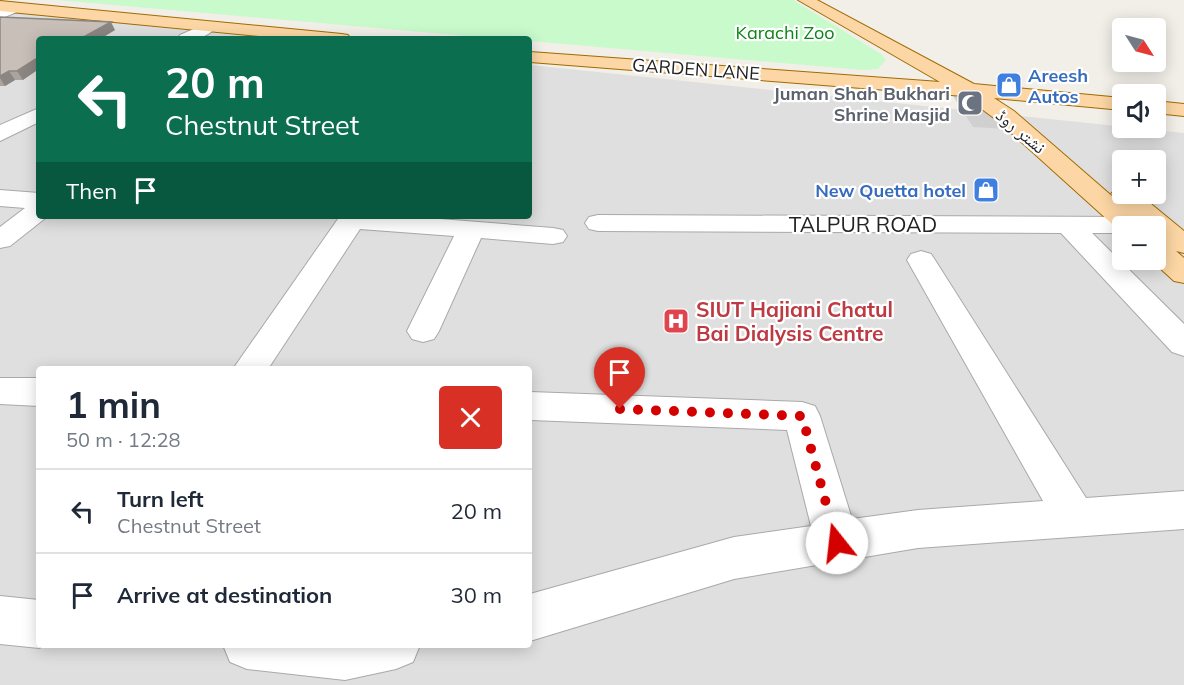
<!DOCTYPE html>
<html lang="en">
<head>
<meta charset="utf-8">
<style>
  :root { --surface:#fff; --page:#f6f6f7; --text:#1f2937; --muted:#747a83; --line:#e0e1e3 }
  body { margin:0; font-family:Mulish,"Noto Naskh Arabic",sans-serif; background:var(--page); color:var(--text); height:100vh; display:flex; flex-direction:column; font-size:22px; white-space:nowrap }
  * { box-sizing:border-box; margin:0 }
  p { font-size:20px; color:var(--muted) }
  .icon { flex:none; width:33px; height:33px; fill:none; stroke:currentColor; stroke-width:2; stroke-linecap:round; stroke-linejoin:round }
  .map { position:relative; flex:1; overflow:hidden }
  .panel { position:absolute; left:36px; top:366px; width:496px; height:282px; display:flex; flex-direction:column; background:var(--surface); border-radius:6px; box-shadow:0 3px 15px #0003 }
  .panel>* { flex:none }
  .hud { position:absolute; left:36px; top:36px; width:496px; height:183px; border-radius:6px; box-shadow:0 3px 15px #0003; background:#0b6e4f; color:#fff; overflow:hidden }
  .needle { width:39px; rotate:126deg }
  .controls { position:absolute; left:1112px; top:18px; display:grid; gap:12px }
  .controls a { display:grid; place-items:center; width:54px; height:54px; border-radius:6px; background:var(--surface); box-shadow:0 3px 15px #0003; font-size:30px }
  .pin { position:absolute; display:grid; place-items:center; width:51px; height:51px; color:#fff; margin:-62px -26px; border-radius:50% 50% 50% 0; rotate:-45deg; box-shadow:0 0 6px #0007 }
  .pin .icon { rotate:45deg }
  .me { position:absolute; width:66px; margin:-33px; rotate:344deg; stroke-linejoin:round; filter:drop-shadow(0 0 4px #0008) }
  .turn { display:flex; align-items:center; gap:21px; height:126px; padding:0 30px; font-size:27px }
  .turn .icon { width:78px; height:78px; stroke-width:2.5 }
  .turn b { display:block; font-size:42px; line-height:51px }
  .then { display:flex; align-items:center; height:57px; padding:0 30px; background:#0003; gap:12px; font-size:22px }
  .round { display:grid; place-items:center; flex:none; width:63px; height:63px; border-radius:6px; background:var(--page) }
  .headline { display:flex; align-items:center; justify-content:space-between; height:102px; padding:0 30px }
  h1 { font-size:36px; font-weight:700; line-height:45px }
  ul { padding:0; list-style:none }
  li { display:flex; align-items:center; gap:18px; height:84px; padding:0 30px; border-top:2px solid var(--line) }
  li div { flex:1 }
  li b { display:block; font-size:22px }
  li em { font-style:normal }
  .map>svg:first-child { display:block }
</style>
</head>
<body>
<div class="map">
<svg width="1184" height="685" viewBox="0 0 1184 685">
  <rect width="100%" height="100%" fill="#f2efe9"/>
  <path fill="#e0dfdf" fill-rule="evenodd" d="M0,11L273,39H39V216H530V65L1184,133V685H0ZM1122,160H1155V194H1122ZM1122,226H1155V260H1122ZM39,369H530V645H39Z"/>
  <path fill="#d0d0d0" d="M948,88L969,90L1022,130L973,127Z"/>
  <path fill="#c8facc" d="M57,0H793L881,54L886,60L878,69L863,70L530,41V39H501Z"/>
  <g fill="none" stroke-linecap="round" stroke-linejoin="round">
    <g stroke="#a9a9a9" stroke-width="2">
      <path id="minor" d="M13,3L19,5L21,8L19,11L0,19V8Z
        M207,23L215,28C205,40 192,39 177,39L180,35Z
        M39,108V122L0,141V125Z
        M0,190L39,193V216H48L10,246L0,248V227L25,208L0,206Z
        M598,215L1129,217L1139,219L1142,225L1122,226V233H1092L1184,324V356L1172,352L1061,233L598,231L589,229L585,223L589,217Z
        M340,216H402L553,228L563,230L567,236L563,242L553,244L481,238L439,331L434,339L423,342L412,339L407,331L454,236L360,229L268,369H233Z
        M921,251L931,254L935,260L1086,498L1184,491V529L918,548L734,579L530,641V594L734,537L811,526L787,430L530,420V392L802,402L815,406L820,416L852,519L918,510L1043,501L907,260L911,254Z
        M0,378H39V406L0,404Z
        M0,596L39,600V645H46L39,648L0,644Z
        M223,645H420L413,662L396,669L345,680L247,669L230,662Z"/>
    </g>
    <g stroke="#a06b00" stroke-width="2">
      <path id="major" d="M798,0H817L974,84L1122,98V110L994,98L1014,111L1113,197L1111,194L1115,189L1122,187V194H1139L1184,231V253L1176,251L1184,258V283L1174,281L1151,260H1155V240L1163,242L1155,234V226H1146L1143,224L1144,226H1122L1121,232L998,121L964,96L530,62V52L940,82Z
        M0,1L342,34L348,35L351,39H289L0,11Z
        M1155,101L1184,104V116L1155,113Z"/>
    </g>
    <use href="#minor" fill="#fff" fill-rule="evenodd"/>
    <use href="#major" fill="#fcd6a4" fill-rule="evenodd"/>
  </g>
  <path fill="#aba49e" d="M0,17L115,30L100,39H39L23,80H15L5,86H0Z"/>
  <path fill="#8b8681" d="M111,22L115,30L100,39H80Z
    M39,57V69L23,80L17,71Z
    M9,71L15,80L5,86L0,78V76Z"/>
  <path fill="#c7bfb8" stroke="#8b8681" stroke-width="1.5" d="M0,17L111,22L80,39H39V57L17,71H9L0,76Z"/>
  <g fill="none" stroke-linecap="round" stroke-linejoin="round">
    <path stroke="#d40000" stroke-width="10" stroke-dasharray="0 18" d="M620,409L802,416L837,543"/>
  </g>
  <defs>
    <g id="shop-square" transform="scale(1.35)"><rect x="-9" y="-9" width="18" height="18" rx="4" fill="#3f7fe0" stroke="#fff"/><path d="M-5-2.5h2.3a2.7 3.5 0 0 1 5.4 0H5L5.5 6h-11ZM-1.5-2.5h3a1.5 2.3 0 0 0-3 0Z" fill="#fff"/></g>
    <g id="mosque-square" transform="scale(1.35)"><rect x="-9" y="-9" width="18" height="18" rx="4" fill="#6b7280" stroke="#fff"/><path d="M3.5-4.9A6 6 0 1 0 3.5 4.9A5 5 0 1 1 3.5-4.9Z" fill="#fff"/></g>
    <g id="hospital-square" transform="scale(1.35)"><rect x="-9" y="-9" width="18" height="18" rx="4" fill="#e0444e" stroke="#fff"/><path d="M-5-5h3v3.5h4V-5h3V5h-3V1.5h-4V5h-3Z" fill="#fff"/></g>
  </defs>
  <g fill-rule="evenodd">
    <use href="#shop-square" x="1009" y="85"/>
    <use href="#mosque-square" x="970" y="103"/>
    <use href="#shop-square" x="986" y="190"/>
    <use href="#hospital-square" x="676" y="321"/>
  </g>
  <g text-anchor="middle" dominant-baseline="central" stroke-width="4.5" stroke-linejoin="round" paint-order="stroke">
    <g font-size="18" fill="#0c8416" stroke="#fff">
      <text x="785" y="32">Karachi Zoo</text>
    </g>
    <g font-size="18" fill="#222" stroke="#fff">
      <text transform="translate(696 69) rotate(4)">GARDEN LANE</text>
      <text transform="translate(1021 131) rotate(40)">نشتر روڈ</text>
    </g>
    <g font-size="18" font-weight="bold" fill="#366cbe" stroke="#fff" text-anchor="start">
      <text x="1028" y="75">Areesh<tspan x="1028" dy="21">Autos</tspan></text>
      <text x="966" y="190" text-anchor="end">New Quetta hotel</text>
    </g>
    <g font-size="18" font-weight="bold" fill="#5b616d" stroke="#fff" text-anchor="end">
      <text x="950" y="93">Juman Shah Bukhari<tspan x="950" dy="21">Shrine Masjid</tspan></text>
    </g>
    <g font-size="21" fill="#222" stroke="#fff">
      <text x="863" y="224">TALPUR ROAD</text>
    </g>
    <g font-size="21" font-weight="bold" fill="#be3a42" stroke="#fff" text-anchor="start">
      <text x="696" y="309">SIUT Hajiani Chatul<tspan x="696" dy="24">Bai Dialysis Centre</tspan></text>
    </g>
  </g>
</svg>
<div class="controls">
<a><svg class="needle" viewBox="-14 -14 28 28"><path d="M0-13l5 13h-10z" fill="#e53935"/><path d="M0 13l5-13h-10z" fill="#747a83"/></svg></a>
<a><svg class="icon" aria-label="sound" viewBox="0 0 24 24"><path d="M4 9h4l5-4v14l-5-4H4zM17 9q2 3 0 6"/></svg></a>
<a>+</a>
<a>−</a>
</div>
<div class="pin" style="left:620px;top:409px;background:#d93025"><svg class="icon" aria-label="arrive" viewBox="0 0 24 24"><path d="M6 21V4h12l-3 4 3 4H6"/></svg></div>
<svg class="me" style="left:837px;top:543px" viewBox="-20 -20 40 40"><circle r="19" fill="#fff"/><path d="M0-13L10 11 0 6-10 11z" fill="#d40000"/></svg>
<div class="hud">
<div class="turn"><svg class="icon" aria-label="left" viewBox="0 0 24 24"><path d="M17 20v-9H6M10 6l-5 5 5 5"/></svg><div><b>20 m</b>Chestnut Street</div></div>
<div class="then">Then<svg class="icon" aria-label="arrive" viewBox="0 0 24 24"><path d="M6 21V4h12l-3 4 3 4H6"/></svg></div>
</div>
<section class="panel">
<div class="headline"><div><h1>1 min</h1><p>50 m · 12:28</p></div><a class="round" style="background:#d93025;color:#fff"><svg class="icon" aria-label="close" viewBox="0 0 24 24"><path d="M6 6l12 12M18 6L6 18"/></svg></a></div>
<ul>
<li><svg class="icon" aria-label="left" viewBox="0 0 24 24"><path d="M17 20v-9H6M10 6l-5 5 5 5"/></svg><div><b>Turn left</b><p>Chestnut Street</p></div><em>20 m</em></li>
<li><svg class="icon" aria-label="arrive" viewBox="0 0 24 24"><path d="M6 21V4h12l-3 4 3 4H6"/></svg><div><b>Arrive at destination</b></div><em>30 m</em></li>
</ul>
</section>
</div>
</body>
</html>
